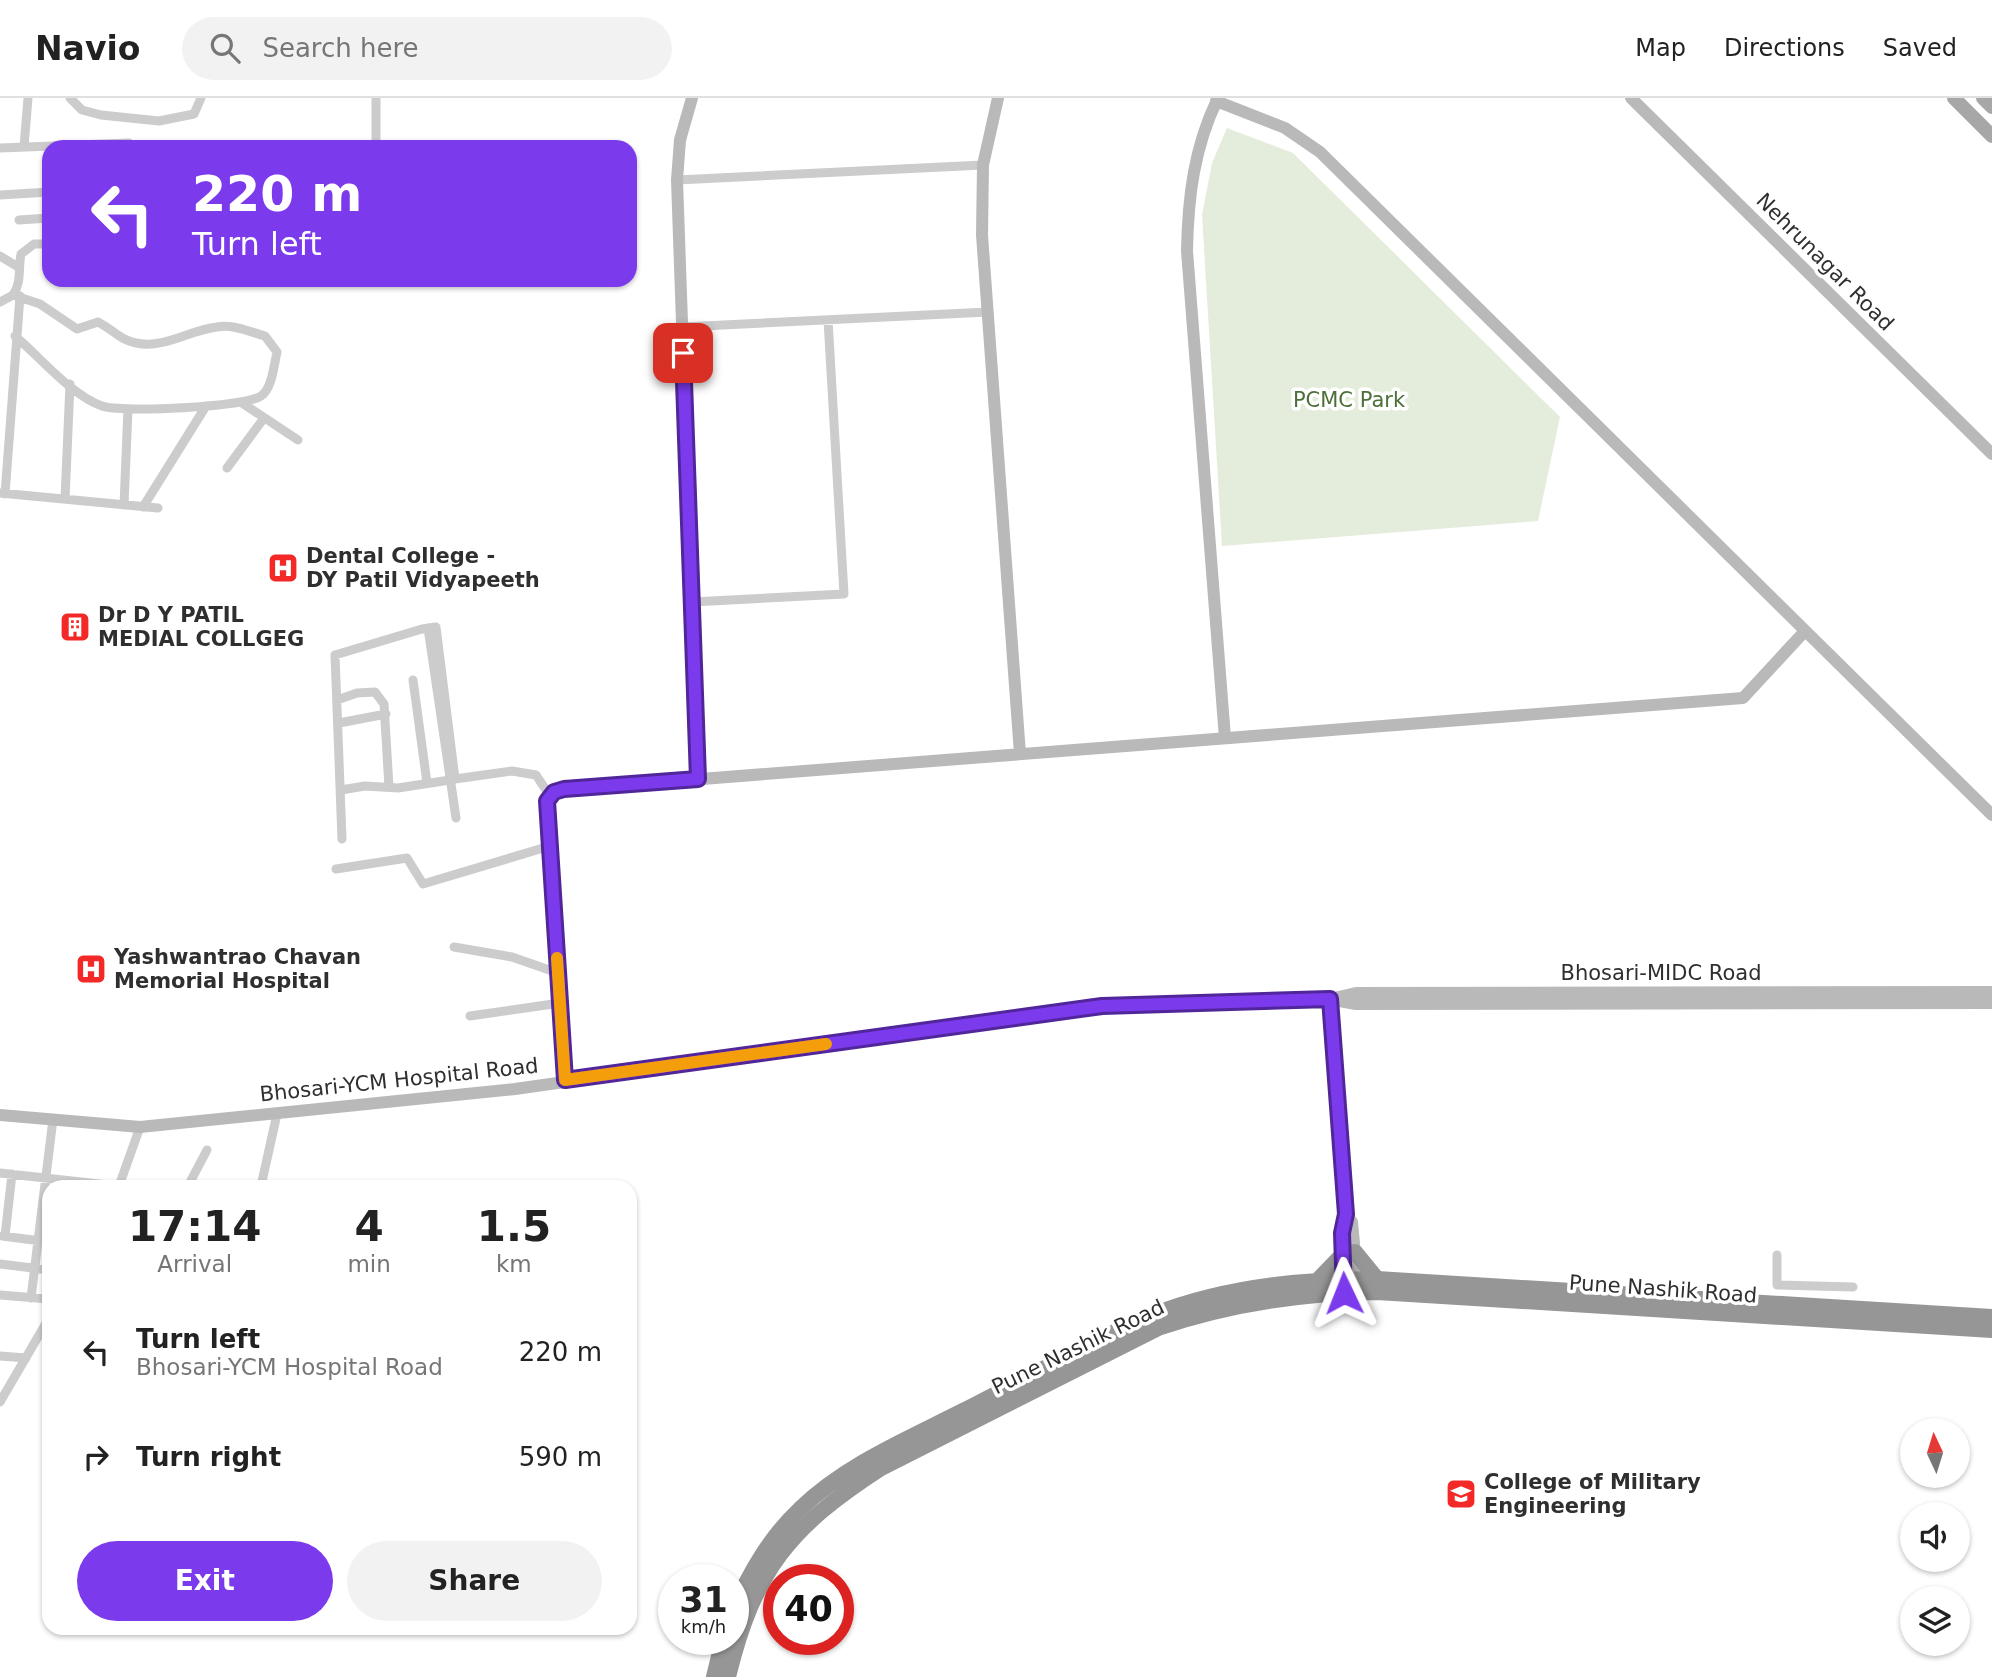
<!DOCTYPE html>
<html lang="en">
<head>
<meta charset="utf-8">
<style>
  :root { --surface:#fff; --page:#f2f2f2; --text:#222; --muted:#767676; --line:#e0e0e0; --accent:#7c3aed }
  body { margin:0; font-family:"DejaVu Sans",sans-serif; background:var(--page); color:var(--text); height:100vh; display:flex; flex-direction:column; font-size:26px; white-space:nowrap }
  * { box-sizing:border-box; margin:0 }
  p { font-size:23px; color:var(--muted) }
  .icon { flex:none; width:38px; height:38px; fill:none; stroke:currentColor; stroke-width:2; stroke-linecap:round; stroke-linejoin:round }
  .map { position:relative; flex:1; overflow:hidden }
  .details { position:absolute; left:42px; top:1082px; width:595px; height:455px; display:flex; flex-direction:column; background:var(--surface); border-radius:21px; box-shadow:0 2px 5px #0004 }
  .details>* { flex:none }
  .top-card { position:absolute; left:42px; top:42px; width:595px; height:147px; border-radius:21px; box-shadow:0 2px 5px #0004; background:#7c3aed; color:#fff; overflow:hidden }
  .needle { width:46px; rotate:356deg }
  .fabs { position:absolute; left:1900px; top:1320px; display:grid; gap:14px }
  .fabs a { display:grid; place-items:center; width:70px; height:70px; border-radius:50%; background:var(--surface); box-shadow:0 2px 5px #0004; font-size:35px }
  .speed { position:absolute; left:658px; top:1466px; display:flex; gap:14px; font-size:35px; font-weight:700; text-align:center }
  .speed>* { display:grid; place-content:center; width:91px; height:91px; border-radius:50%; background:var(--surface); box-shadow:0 2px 5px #0004; line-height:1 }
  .speed small { font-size:18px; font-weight:400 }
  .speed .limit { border:10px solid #d22; background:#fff; color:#111 }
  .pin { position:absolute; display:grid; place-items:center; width:60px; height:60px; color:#fff; margin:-30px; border-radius:14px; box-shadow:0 4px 10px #0006 }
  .me { position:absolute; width:77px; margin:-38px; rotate:358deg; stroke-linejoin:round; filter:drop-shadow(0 0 5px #0008) }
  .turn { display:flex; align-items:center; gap:24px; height:147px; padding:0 35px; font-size:32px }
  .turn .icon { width:91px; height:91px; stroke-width:2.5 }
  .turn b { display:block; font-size:49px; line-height:60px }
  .eta { display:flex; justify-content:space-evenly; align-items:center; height:119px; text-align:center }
  .eta b { font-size:42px; font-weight:700; line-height:49px }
  .action { display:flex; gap:14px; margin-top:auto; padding:14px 35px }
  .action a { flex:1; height:80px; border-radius:42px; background:var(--accent); color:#fff; font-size:28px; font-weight:700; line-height:80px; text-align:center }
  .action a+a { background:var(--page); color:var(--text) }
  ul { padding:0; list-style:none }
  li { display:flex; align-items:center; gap:21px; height:105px; padding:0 35px }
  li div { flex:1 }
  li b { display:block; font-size:26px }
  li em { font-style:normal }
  header { display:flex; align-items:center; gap:42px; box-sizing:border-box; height:98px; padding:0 35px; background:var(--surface); border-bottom:2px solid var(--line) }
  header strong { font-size:33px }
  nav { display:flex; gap:38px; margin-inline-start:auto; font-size:24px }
  .search { width:490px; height:63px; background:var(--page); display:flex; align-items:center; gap:18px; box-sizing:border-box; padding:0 24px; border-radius:38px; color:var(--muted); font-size:26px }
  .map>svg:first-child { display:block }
</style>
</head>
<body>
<header>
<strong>Navio</strong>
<div class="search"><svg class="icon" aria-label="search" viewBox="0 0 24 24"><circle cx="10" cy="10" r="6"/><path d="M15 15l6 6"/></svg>Search here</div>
<nav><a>Map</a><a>Directions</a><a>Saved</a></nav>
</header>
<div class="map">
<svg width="1992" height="1579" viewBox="0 0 1992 1579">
  <rect width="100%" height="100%" fill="#fff"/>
  <path fill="#e4eddc" d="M1227,30L1293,55L1560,319L1538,423L1222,448L1202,117L1212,65Z"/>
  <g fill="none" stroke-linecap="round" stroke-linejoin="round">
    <path stroke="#ccc" stroke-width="9" d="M70,0L82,12L101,17L159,23L194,16L201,0
      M376,0V49
      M24,49L28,0
      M0,50L129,45
      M677,82L983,67
      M0,97L49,94
      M19,122L49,120
      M0,158L18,169
      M13,197L40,206L77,231L98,224C112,231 120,242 136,245C165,251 189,232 217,229C233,226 250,234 265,238L277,254C274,267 272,291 261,298C245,309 122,315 102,308C72,298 40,259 15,238
      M13,197C22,184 18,170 21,156L34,146H49
      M0,204L13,197
      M682,229L988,214
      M242,305L298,342
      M227,370L264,320
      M0,395L158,410
      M5,396L20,198
      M65,401L70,286
      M124,407L128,311
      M143,409L206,308
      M692,504L844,496L828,222
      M428,530L456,720
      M413,582L427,685
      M337,602L357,595L375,594L384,606L389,689
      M339,625L386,616
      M341,692L365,688L398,690L450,682
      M342,741L335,557L422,531L436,529L455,681L512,673L536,677L550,698
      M336,771L407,760L423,786L550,748
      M454,849L512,859L558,875
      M470,918L560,905
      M0,1075L117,1088
      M119,1088L140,1029
      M188,1088L207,1052
      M261,1088L277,1016
      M2,1138L49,1144
      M5,1138L12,1076
      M1777,1157V1187L1853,1189
      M0,1166L49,1172
      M0,1197L49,1201
      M31,1200L53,1021
      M0,1258L26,1260
      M0,1304L49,1220"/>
    <path stroke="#b9b9b9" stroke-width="12" d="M692,0L680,42L677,82L698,681
      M998,0L983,67L982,137L1020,656
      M1218,0C1194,49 1188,99 1187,153L1225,640
      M1631,0L1992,356
      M1216,3L1285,30L1320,54L1992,717
      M1330,901L1346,1117L1342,1135L1344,1190
      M1334,902L1356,906L1992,905
      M565,982L547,703L560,692L1743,600L1805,533
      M0,1017L140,1029L515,991L1102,908L1330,901L1356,895L1992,894
      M1346,1117L1352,1124L1358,1188"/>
    <path stroke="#a7a7a7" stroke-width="14" d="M1954,0L1992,38
      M1983,0L1992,9"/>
    <path stroke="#969696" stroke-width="16" d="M1355,1154L1377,1181
      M1318,1182L1343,1156
      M733,1512C750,1475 770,1439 800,1411C845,1367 908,1341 963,1313C1025,1282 1090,1243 1153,1217C1223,1189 1302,1181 1377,1181L1992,1219
      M714,1579L723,1542
      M728,1579C754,1472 790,1429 881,1370L1158,1230C1229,1206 1301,1195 1377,1194L1992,1232"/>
  </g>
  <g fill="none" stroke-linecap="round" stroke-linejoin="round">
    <g stroke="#51269a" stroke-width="18">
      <path id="route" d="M683,255L698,681L564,691L554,694L547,703L565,982L1102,908L1330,901L1346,1116L1342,1135L1344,1195"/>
    </g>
    <use href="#route" stroke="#7c3aed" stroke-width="12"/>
    <path stroke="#f59e0b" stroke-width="12" d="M557,860L565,982L826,946"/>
  </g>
  <defs>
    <g id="hospital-square" transform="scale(1.575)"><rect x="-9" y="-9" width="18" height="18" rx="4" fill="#f22926" stroke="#fff"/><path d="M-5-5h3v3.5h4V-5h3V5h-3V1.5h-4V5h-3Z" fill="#fff"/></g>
    <g id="building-square" transform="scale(1.575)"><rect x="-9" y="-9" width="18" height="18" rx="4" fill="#f22926" stroke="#fff"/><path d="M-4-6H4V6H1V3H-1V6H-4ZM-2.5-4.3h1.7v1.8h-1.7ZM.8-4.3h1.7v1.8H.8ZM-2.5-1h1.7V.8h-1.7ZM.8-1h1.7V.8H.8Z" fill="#fff"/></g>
    <g id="university-square" transform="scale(1.575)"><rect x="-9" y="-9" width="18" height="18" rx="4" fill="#f22926" stroke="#fff"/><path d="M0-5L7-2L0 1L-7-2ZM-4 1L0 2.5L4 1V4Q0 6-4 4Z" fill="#fff"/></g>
  </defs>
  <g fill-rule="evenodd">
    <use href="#hospital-square" x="283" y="470"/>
    <use href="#building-square" x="75" y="529"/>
    <use href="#hospital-square" x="91" y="871"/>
    <use href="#university-square" x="1461" y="1396"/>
  </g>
  <g text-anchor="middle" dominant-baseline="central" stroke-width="7" stroke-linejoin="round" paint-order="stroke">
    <g font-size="21" fill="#2f2f2f" stroke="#fff">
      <text transform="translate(1825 164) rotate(45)">Nehrunagar Road</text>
      <text x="1661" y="875">Bhosari-MIDC Road</text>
      <text transform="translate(399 982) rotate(-6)">Bhosari-YCM Hospital Road</text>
      <text transform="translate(1663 1191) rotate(4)">Pune Nashik Road</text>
      <text transform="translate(1078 1249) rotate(-26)">Pune Nashik Road</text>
    </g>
    <g font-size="21" fill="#4d6f39" stroke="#fff">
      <text x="1349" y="302">PCMC Park</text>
    </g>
    <g font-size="21" font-weight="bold" fill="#2f2f2f" stroke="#fff" text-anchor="start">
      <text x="306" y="458">Dental College -<tspan x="306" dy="24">DY Patil Vidyapeeth</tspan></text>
      <text x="98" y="517">Dr D Y PATIL<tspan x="98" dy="24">MEDIAL COLLGEG</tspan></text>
      <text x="114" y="859">Yashwantrao Chavan<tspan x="114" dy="24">Memorial Hospital</tspan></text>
      <text x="1484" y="1384">College of Military<tspan x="1484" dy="24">Engineering</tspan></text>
    </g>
  </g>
</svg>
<div class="fabs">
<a><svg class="needle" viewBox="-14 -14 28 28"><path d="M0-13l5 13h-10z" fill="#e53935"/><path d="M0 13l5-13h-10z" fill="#767676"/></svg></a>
<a><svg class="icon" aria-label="sound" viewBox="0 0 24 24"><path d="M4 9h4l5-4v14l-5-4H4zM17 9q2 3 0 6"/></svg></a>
<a><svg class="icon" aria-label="layers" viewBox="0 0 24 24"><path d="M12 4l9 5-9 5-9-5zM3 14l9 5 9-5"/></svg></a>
</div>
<div class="speed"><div>31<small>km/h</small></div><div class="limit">40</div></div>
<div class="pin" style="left:683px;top:255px;background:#d93025"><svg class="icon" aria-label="arrive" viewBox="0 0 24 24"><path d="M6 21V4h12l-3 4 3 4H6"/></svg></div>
<svg class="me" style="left:1344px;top:1195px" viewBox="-20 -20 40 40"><path d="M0-17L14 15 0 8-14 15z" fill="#7c3aed" stroke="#fff" stroke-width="4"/></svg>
<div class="top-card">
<div class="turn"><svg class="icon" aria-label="left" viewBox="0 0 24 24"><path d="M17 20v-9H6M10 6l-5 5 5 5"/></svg><div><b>220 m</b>Turn left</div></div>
</div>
<section class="details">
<div class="eta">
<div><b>17:14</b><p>Arrival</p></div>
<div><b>4</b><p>min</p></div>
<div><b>1.5</b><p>km</p></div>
</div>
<ul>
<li><svg class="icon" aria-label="left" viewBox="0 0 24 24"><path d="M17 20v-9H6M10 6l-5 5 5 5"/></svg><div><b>Turn left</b><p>Bhosari-YCM Hospital Road</p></div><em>220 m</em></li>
<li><svg class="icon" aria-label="right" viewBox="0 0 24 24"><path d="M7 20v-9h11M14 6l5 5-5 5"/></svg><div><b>Turn right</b></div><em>590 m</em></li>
</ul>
<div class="action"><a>Exit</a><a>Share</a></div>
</section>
</div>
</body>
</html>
